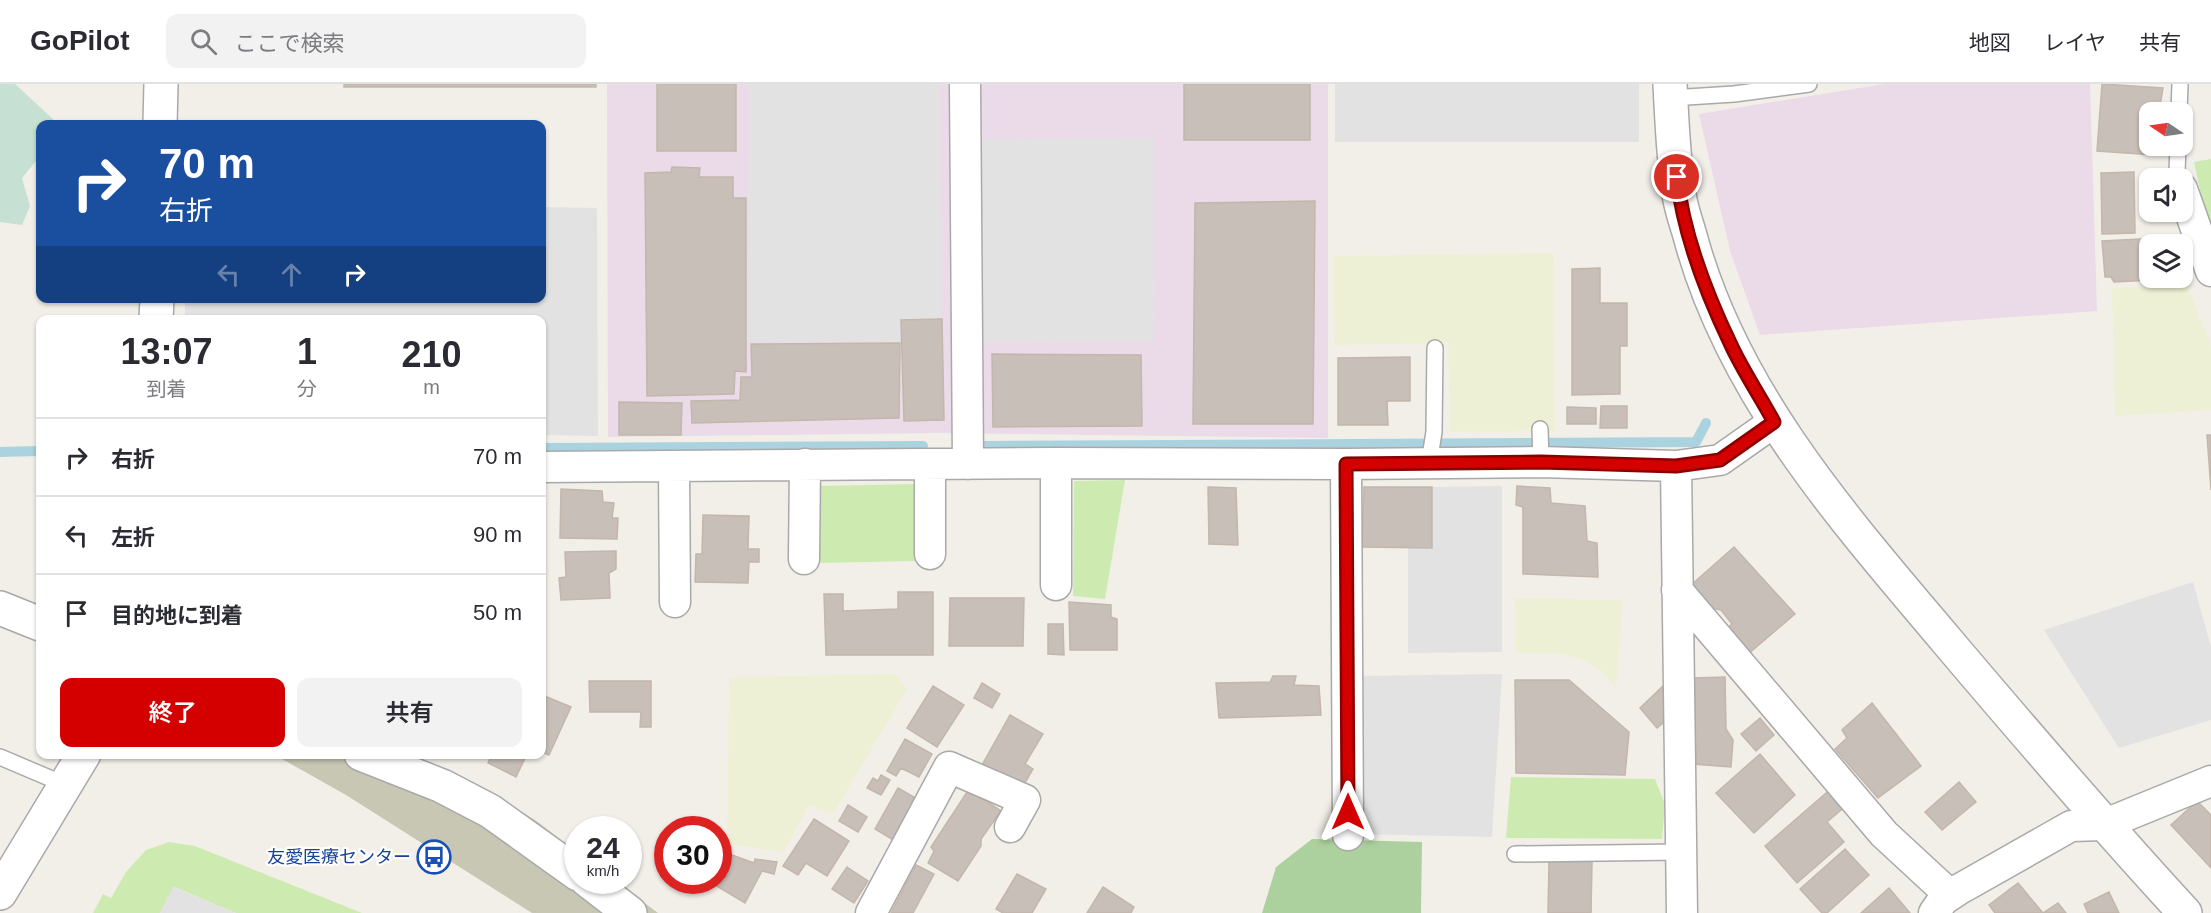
<!DOCTYPE html>
<html lang="ja">
<head>
<meta charset="utf-8">
<style>
  :root { --surface:#fff; --page:#f2f2f3; --text:#2b2b33; --muted:#7c7c81; --line:#e1e1e2; --accent:#d40000 }
  body { margin:0; font-family:Arial,"Noto Sans JP",sans-serif; background:var(--page); color:var(--text); height:100vh; display:flex; flex-direction:column; font-size:22px; white-space:nowrap }
  * { box-sizing:border-box; margin:0 }
  p { font-size:20px; color:var(--muted) }
  .icon { flex:none; width:33px; height:33px; fill:none; stroke:currentColor; stroke-width:2; stroke-linecap:round; stroke-linejoin:round }
  .map { position:relative; flex:1; overflow:hidden }
  .side { position:absolute; left:36px; top:231px; width:510px; height:444px; display:flex; flex-direction:column; background:var(--surface); border-radius:12px; box-shadow:0 2px 4px #0004 }
  .side>* { flex:none }
  .hud { position:absolute; left:36px; top:36px; width:510px; height:183px; border-radius:12px; box-shadow:0 2px 4px #0004; background:#1a4fa0; color:#fff; overflow:hidden }
  .needle { width:39px; rotate:283deg }
  .controls { position:absolute; left:2139px; top:18px; display:grid; gap:12px }
  .controls a { display:grid; place-items:center; width:54px; height:54px; border-radius:12px; background:var(--surface); box-shadow:0 2px 4px #0004; font-size:30px }
  .speed { position:absolute; left:564px; top:732px; display:flex; gap:12px; font-size:30px; font-weight:700; text-align:center }
  .speed>* { display:grid; place-content:center; width:78px; height:78px; border-radius:50%; background:var(--surface); box-shadow:0 2px 4px #0004; line-height:1 }
  .speed small { font-size:15px; font-weight:400 }
  .speed .limit { border:9px solid #d22; background:#fff; color:#111 }
  .pin { position:absolute; display:grid; place-items:center; width:51px; height:51px; color:#fff; margin:-26px; border:3px solid #fff; border-radius:50%; box-shadow:0 2px 6px #0007 }
  .me { position:absolute; width:66px; margin:-33px; rotate:0deg; stroke-linejoin:round; filter:drop-shadow(0 0 4px #0008) }
  .turn { display:flex; align-items:center; gap:21px; height:126px; padding:0 24px; font-size:27px }
  .turn .icon { width:78px; height:78px; stroke-width:2.5 }
  .turn b { display:block; font-size:42px; line-height:51px }
  .lanes { display:flex; align-items:center; height:57px; padding:0 24px; background:#0003; justify-content:center; gap:30px; direction:ltr }
  .lanes .off { opacity:.35 }
  .eta { display:flex; justify-content:space-evenly; align-items:center; height:102px; text-align:center }
  .eta b { font-size:36px; font-weight:600; line-height:42px }
  .primary-button { display:flex; gap:12px; margin-top:auto; padding:12px 24px }
  .primary-button a { flex:1; height:69px; border-radius:12px; background:var(--accent); color:#fff; font-size:24px; font-weight:600; line-height:69px; text-align:center }
  .primary-button a+a { background:var(--page); color:var(--text) }
  ul { padding:0; list-style:none }
  li { display:flex; align-items:center; gap:18px; height:78px; padding:0 24px; border-top:2px solid var(--line) }
  li div { flex:1 }
  li b { display:block; font-size:22px }
  li em { font-style:normal }
  header { display:flex; align-items:center; gap:36px; box-sizing:border-box; height:84px; padding:0 30px; background:var(--surface); border-bottom:2px solid var(--line) }
  header strong { font-size:28px }
  nav { display:flex; gap:33px; margin-inline-start:auto; font-size:21px }
  .search { width:420px; height:54px; background:var(--page); display:flex; align-items:center; gap:15px; box-sizing:border-box; padding:0 21px; border-radius:12px; color:var(--muted); font-size:22px }
  .map>svg:first-child { display:block }
</style>
</head>
<body>
<header>
<strong>GoPilot</strong>
<div class="search"><svg class="icon" aria-label="search" viewBox="0 0 24 24"><circle cx="10" cy="10" r="6"/><path d="M15 15l6 6"/></svg>ここで検索</div>
<nav><a>地図</a><a>レイヤ</a><a>共有</a></nav>
</header>
<div class="map">
<svg width="2211" height="829" viewBox="0 0 2211 829">
  <rect width="100%" height="100%" fill="#f2efe9"/>
  <path fill="#ebdbe8" d="M607,0H1328V354L938,349L608,353Z
    M1884,0H2090L2097,227L1760,251L1730,167L1699,30Z"/>
  <path fill="#c7c7b4" d="M275,671H406L484,705L535,736L577,768L578,796L615,797L658,829H532L346,711Z"/>
  <path fill="#eef0d5" d="M1553,169L1555,347L1450,348L1448,259L1335,261L1333,172Z
    M2187,201L2211,261V326L2115,332L2112,204Z
    M1515,514L1623,516L1616,604L1601,587L1581,575L1556,569H1516Z
    M895,590L907,605L833,730L809,721L784,768L727,760L729,593Z"/>
  <path fill="#cdebb0" d="M2211,75V158L2194,78Z
    M1125,396L1105,515L1073,512L1074,397Z
    M917,400V477L818,479V402Z
    M1511,693L1655,695L1665,720L1662,755L1506,754Z
    M169,758L195,762L362,829H236L174,803L160,829H93L103,810L111,814L126,788L146,766Z"/>
  <path fill="#add19e" d="M1312,755L1422,758L1421,829H1262L1276,783Z"/>
  <path fill="#c6e0d4" d="M0,0H15L54,36L52,40H40V72L22,94L30,122L22,141L0,138Z"/>
  <path fill="#e2e2e2" d="M750,0H939L942,235L901,236L900,259L746,257Z
    M1335,0H1639V58H1335Z
    M1153,54L1154,257L983,258L982,56Z
    M542,123L597,124L598,352L542,351V236L185,235V215L542,214Z
    M1502,402V568L1408,569V464H1432V403Z
    M2193,498L2211,563V636L2119,664L2044,546Z
    M1502,590L1492,753L1355,750L1357,592Z
    M173,803L236,829H160Z"/>
  <g fill="none" stroke-linecap="round" stroke-linejoin="round">
    <path stroke="#aad3df" stroke-width="10" d="M984,362L1696,358L1706,339
      M542,364L923,362
      M0,368L40,367"/>
  </g>
  <path fill="#c7bfb8" stroke="#c4b6ab" stroke-width="1.5" d="M344,0H596V3H344Z
    M657,0H736V67H657Z
    M1184,0H1310V56H1184Z
    M2102,0L2163,4L2159,28H2150V62H2155L2154,71L2097,67Z
    M672,83L700,84L699,93H733V114H746V288L735,287L734,310L647,312L645,89L671,88Z
    M2134,88L2135,149L2102,150L2101,89Z
    M1315,117L1313,340H1193L1195,119Z
    M2160,154L2162,160H2150V194L2171,195L2114,198L2111,193H2105L2102,157Z
    M1600,184V219H1627V262H1620V310L1572,311V185Z
    M942,235L944,336L904,337L901,236Z
    M900,259L899,334L692,339L691,317L740,316L741,293H752L751,260Z
    M992,270L1141,271L1142,342L993,343Z
    M1410,273V317H1387L1388,341H1338V274Z
    M619,318L682,319L681,351H619Z
    M1601,322H1627V344H1600Z
    M1567,323L1596,324V340H1567Z
    M2207,351H2211V406Z
    M1517,402L1550,404L1551,419L1585,422L1587,457L1597,459L1598,493L1523,490V423L1516,421Z
    M1208,403L1236,404L1238,461L1209,460Z
    M1364,403H1432V464L1362,463Z
    M561,405L602,407L603,418L614,419L612,434H618L617,455L560,454Z
    M703,431L749,432L748,465H759V478H749L748,499L695,498L696,470H702Z
    M1734,463L1795,530L1747,571L1725,546L1732,540L1721,526L1706,523L1690,502Z
    M616,467V485L609,489L610,514L561,516L559,494L566,493L565,468Z
    M898,508H933V571H826L824,510H843V527L898,525Z
    M950,514H1024L1023,562H949Z
    M1069,518L1111,521V533L1117,535V566H1070Z
    M1048,540H1063L1064,571L1048,570Z
    M1273,592H1296L1294,601L1319,602L1321,631L1219,634L1216,599L1270,598Z
    M1725,593L1726,645L1733,656L1731,683L1692,680V594Z
    M1515,596H1569L1629,648L1625,691L1516,689Z
    M589,597H651V643H640L641,628H590Z
    M982,599L1000,610L992,624L974,614Z
    M1664,601L1667,607L1663,639L1657,644L1640,624Z
    M933,602L964,621L937,663L907,644Z
    M542,611L571,623L549,671L542,668Z
    M1872,619L1921,682L1878,714L1835,665L1847,654L1842,646Z
    M1010,631L1043,650L1025,680L1033,685L1022,704L982,681Z
    M1760,634L1774,651L1756,667L1741,650Z
    M905,655L932,670L919,693L901,684L896,692L887,687Z
    M492,670H527L516,693L488,679Z
    M1760,670L1795,711L1754,749L1716,709Z
    M881,691L890,696L881,711L867,704L873,694L878,697Z
    M1959,698L1976,718L1942,746L1925,728Z
    M1833,703L1847,721L1827,738L1844,758L1797,799L1765,762Z
    M898,704L919,716L895,757L875,745Z
    M969,705L1001,727L981,755V762L958,797L928,779L934,767L931,763Z
    M2197,717L2211,731V784L2171,741Z
    M848,721L867,733L858,748L839,737Z
    M814,735L849,757L827,792L806,779L798,791L783,782Z
    M1845,765L1869,791L1827,829H1822L1800,805Z
    M732,771L754,779L755,775L777,778L774,790L762,787L745,819L710,798L718,796V781L722,775Z
    M1549,777H1592L1591,829H1548Z
    M916,781L934,790L913,829H891Z
    M847,783L868,797L854,819L832,805Z
    M1017,790L1046,805L1032,829H1003L996,825Z
    M2018,799L2043,829L2058,819L2066,829H1995L1989,821Z
    M1103,803L1134,823L1131,829H1087Z
    M1889,804L1910,829H1861Z
    M2109,808L2119,829H2088L2084,820Z"/>
  <g fill="none" stroke-linecap="round" stroke-linejoin="round">
    <g stroke="#a9a9a9" stroke-width="18">
      <path id="service" d="M1671,14L1734,10L1809,0
        M2179,28L2180,0
        M2177,88L2178,62
        M1540,345L1541,378
        M1429,379L1434,348L1435,264
        M0,673L66,701
        M1515,770L1681,768"/>
    </g>
    <g stroke="#a9a9a9" stroke-width="33">
      <path id="minor" d="M965,0L968,380
        M2182,105L2211,187
        M930,380V470
        M1346,380L1348,751
        M674,382L675,518
        M1676,382L1682,829
        M542,383L1056,379L1346,380L1541,378L1676,382L1720,376L1774,338
        M804,475L805,380
        M1056,501V379
        M1677,506L1884,750L1950,811
        M871,829L949,683L1025,716L1010,743
        M1934,829L1943,816L1958,806L2071,742L2103,741L2211,697"/>
    </g>
    <g stroke="#a9a9a9" stroke-width="36">
      <path id="tertiary" d="M1670,0C1672,37 1673,74 1679,110C1681,126 1688,143 1692,159C1736,314 1845,436 1947,557C2025,649 2103,740 2185,829
        M160,40L161,0
        M156,236L157,214
        M0,524L40,540
        M361,670L442,702L490,727L578,790
        M587,796L630,829
        M0,809L84,670"/>
    </g>
    <use href="#service" stroke="#fff" stroke-width="15"/>
    <use href="#minor" stroke="#fff" stroke-width="30"/>
    <use href="#tertiary" stroke="#fff" stroke-width="33"/>
  </g>
  <g fill="none" stroke-linecap="round" stroke-linejoin="round">
    <g stroke="#8a0000" stroke-width="15">
      <path id="route" d="M1348,728L1346,380L1541,378L1676,382L1720,376L1774,338C1760,312 1743,287 1731,261C1707,211 1683,149 1677,93"/>
    </g>
    <use href="#route" stroke="#d40000" stroke-width="10"/>
  </g>
  <defs>
    <g id="bus-ring" transform="scale(1.725)"><circle r="9.5" fill="#fff" stroke="#1a4fb4" stroke-width="1.5"/><path d="M-5-6H5V4H4V6H2V4H-2V6H-4V4H-5ZM-3.5-4V0h7V-4ZM-3.5 1.2v1.5H-2V1.2ZM2 1.2v1.5H3.5V1.2Z" fill="#1a4fb4"/></g>
  </defs>
  <g fill-rule="evenodd">
    <use href="#bus-ring" x="434" y="773"/>
  </g>
  <g text-anchor="middle" dominant-baseline="central" stroke-width="4.5" stroke-linejoin="round" paint-order="stroke">
    <g font-size="18" fill="#164399" stroke="#fff" text-anchor="end">
      <text x="411" y="773">友愛医療センター</text>
    </g>
  </g>
</svg>
<div class="controls">
<a><svg class="needle" viewBox="-14 -14 28 28"><path d="M0-13l5 13h-10z" fill="#e53935"/><path d="M0 13l5-13h-10z" fill="#7c7c81"/></svg></a>
<a><svg class="icon" aria-label="sound" viewBox="0 0 24 24"><path d="M4 9h4l5-4v14l-5-4H4zM17 9q2 3 0 6"/></svg></a>
<a><svg class="icon" aria-label="layers" viewBox="0 0 24 24"><path d="M12 4l9 5-9 5-9-5zM3 14l9 5 9-5"/></svg></a>
</div>
<div class="speed"><div>24<small>km/h</small></div><div class="limit">30</div></div>
<div class="pin" style="left:1677px;top:93px;background:#d93025"><svg class="icon" aria-label="arrive" viewBox="0 0 24 24"><path d="M6 21V4h12l-3 4 3 4H6"/></svg></div>
<svg class="me" style="left:1348px;top:728px" viewBox="-20 -20 40 40"><path d="M0-17L14 15 0 8-14 15z" fill="#d40000" stroke="#fff" stroke-width="4"/></svg>
<div class="hud">
<div class="turn"><svg class="icon" aria-label="right" viewBox="0 0 24 24"><path d="M7 20v-9h11M14 6l5 5-5 5"/></svg><div><b>70 m</b>右折</div></div>
<div class="lanes"><svg class="icon off" aria-label="left" viewBox="0 0 24 24"><path d="M17 20v-9H6M10 6l-5 5 5 5"/></svg><svg class="icon off" aria-label="ahead" viewBox="0 0 24 24"><path d="M12 20V5M6 11l6-6 6 6"/></svg><svg class="icon" aria-label="right" viewBox="0 0 24 24"><path d="M7 20v-9h11M14 6l5 5-5 5"/></svg></div>
</div>
<section class="side">
<div class="eta">
<div><b>13:07</b><p>到着</p></div>
<div><b>1</b><p>分</p></div>
<div><b>210</b><p>m</p></div>
</div>
<ul>
<li><svg class="icon" aria-label="right" viewBox="0 0 24 24"><path d="M7 20v-9h11M14 6l5 5-5 5"/></svg><div><b>右折</b></div><em>70 m</em></li>
<li><svg class="icon" aria-label="left" viewBox="0 0 24 24"><path d="M17 20v-9H6M10 6l-5 5 5 5"/></svg><div><b>左折</b></div><em>90 m</em></li>
<li><svg class="icon" aria-label="arrive" viewBox="0 0 24 24"><path d="M6 21V4h12l-3 4 3 4H6"/></svg><div><b>目的地に到着</b></div><em>50 m</em></li>
</ul>
<div class="primary-button"><a>終了</a><a>共有</a></div>
</section>
</div>
</body>
</html>
